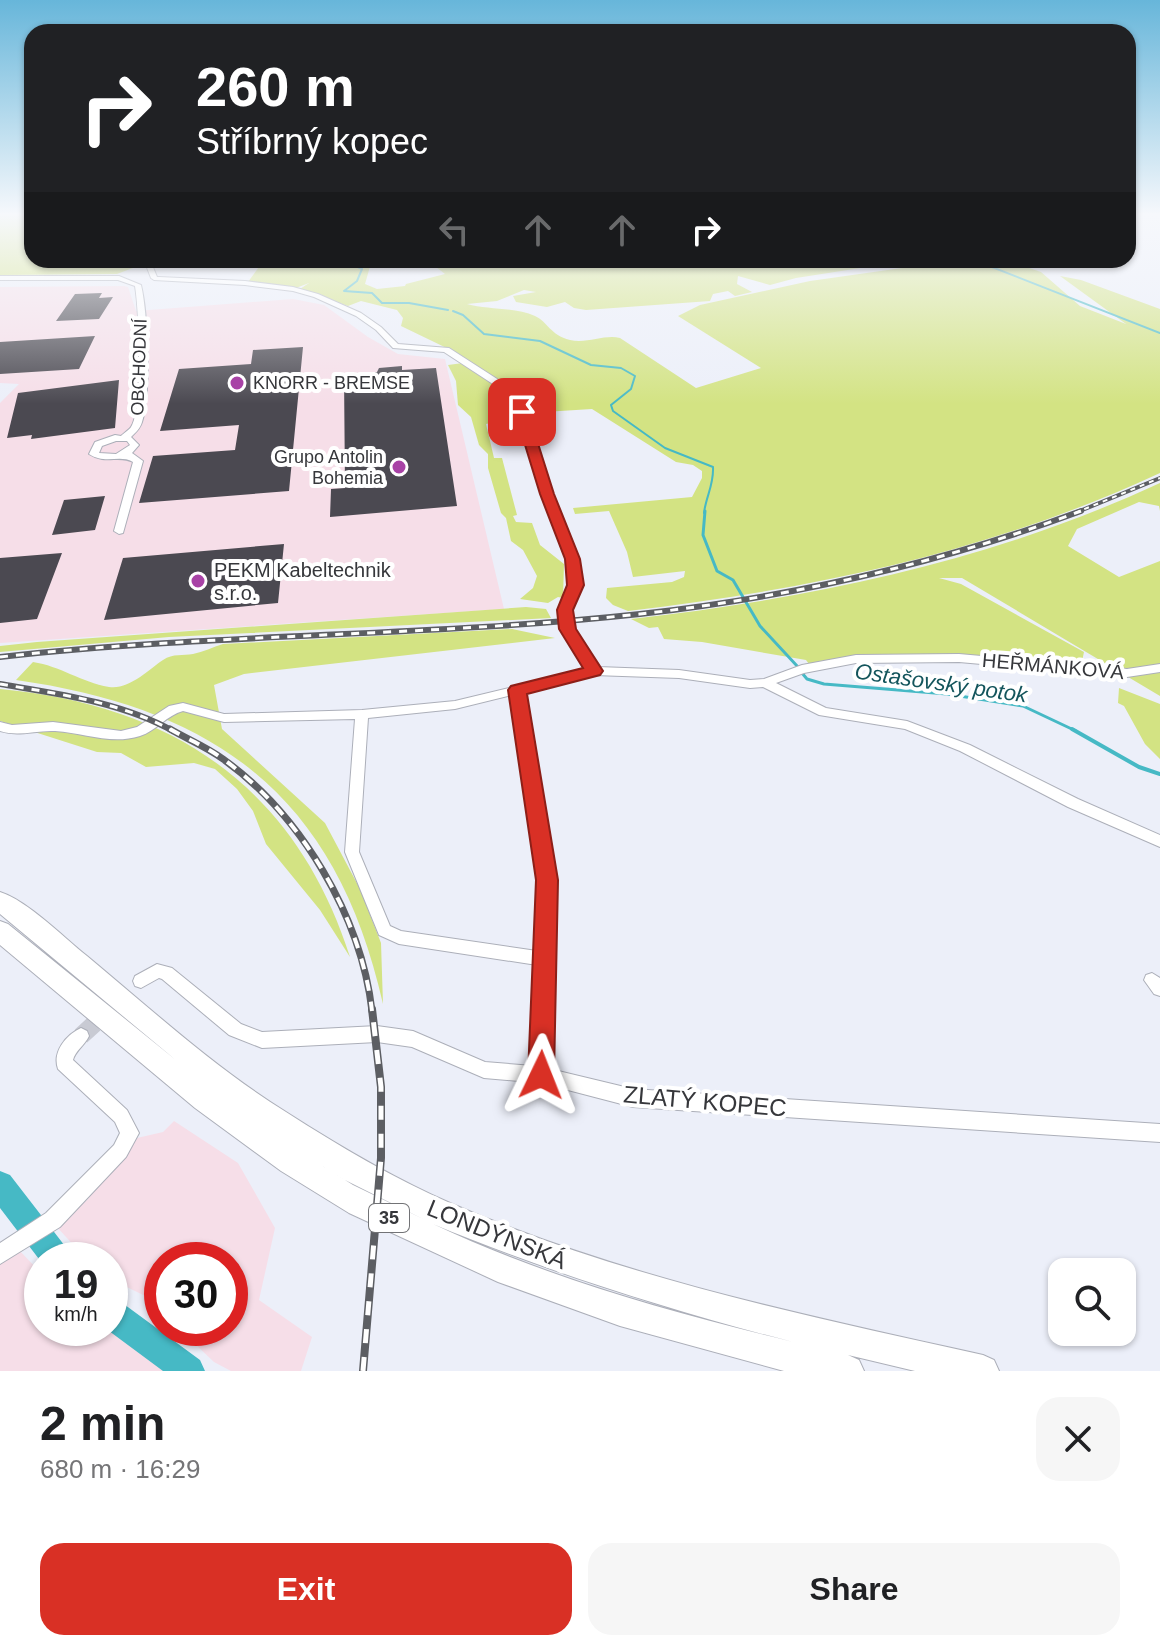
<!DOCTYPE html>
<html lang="en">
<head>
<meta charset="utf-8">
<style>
  :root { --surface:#fff; --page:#f6f6f6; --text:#202124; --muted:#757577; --accent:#d93025 }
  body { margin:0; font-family:Helvetica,sans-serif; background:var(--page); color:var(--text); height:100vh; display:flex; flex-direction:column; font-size:30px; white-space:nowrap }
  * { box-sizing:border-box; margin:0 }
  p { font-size:26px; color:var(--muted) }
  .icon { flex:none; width:44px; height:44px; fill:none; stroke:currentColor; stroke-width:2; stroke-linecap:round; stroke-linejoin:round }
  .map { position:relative; height:1371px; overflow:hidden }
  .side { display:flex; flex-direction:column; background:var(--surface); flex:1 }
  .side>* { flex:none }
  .top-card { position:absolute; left:24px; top:24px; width:1112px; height:244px; border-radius:24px; box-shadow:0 2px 6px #0004; background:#202124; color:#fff; overflow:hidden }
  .buttons { position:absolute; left:1048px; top:1258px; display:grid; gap:16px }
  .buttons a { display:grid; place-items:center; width:88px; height:88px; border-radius:16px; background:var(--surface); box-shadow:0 2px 6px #0004; font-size:40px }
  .speed { position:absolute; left:24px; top:1242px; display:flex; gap:16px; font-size:40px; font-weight:700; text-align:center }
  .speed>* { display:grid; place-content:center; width:104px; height:104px; border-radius:50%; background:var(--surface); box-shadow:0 2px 6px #0004; line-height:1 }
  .speed small { font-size:20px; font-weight:400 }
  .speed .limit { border:12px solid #d22; background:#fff; color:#111 }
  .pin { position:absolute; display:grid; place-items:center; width:68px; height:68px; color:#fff; margin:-34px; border-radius:16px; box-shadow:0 4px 12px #0006 }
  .me { position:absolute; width:88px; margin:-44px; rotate:2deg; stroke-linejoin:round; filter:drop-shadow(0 0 6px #0008) }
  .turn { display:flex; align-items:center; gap:28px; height:168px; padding:0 40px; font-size:36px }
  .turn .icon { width:104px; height:104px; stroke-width:2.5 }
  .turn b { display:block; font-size:56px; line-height:68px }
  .lanes { display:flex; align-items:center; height:76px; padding:0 40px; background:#0003; justify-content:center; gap:40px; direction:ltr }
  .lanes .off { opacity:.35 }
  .round { display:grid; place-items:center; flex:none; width:84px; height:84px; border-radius:24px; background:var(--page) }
  .head { display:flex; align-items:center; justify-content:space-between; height:136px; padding:0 40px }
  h1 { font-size:48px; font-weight:600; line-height:60px }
  .cta { display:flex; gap:16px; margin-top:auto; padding:16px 40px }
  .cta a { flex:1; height:92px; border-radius:24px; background:var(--accent); color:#fff; font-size:32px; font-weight:600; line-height:92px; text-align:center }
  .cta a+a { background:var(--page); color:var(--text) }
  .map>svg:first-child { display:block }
</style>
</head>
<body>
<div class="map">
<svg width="1160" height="1371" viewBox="0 0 1160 1371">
  <rect width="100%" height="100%" fill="#eceff9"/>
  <path fill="#f6dee8" d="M124,286L128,287L136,311L293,299L324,305L368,337L398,354L445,359L504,609L0,643V403L19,384L0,383V287Z
    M174,1121L238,1163L275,1228L259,1300L312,1337L301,1371H231L214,1362L194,1343L185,1328H230V1260H162V1304L110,1279V1260H87L56,1226L87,1200L137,1138L163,1132Z
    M17,1248L42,1274V1328L110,1327L133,1342L166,1371H0V1260Z"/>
  <path fill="#d3e383" d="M0,213H32V260H144L146,263L117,274L0,275Z
    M264,260H362L371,263L365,284L377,289L405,286L406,284L445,274L427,260H912L796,278L770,285L738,276L737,284L752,292L735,296L728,291L713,294L710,301L586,310L574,308L565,302L547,307L516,302L513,296L536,292L524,290L497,301L467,304C488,310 515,307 535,316C548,322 550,335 570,340C587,344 605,334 620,338L696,388L761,368L678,316L700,305L810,281L923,265L935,260H1006L1041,272L1080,306L1126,324L1060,276L1081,280L1160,309V473C987,553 817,588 628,611L613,605L606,598L607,588L672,582L684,577L685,571L633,577L627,552L609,511L575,514L573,508L692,497L702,478V471L693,465L676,462L592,409L528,413L496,380L459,354L401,326L403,318L397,310L361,301L348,306L300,289L309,283L296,288L248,282Z
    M463,363C485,378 510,390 516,417L486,424L494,458H502L517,515L513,516L516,522L532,523L540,545L564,564L563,598L558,597L548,603L520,599L533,588L537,576L523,550L511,541L506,518L501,513L488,468V454L479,445L471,417L458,405L456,381L448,365Z
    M1160,483V511L1159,506L1139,502L1077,529L1068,546L1119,577L1160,561V696L962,578H939L961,584L1084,652L1081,666L1022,656L873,654L809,664L806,660L702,642L664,639L658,627L649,628L631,619C814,598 992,561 1160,483Z
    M526,607L546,609L551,618L169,637L0,652V646L37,642Z
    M512,629L555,638L244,674L214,685L222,729L325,823L360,889L381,943L383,1004C337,799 220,709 16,680L33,662C60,666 81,682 109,687C129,690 148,670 163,660C173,653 183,656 193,654C203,652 213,647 223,644Z
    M1119,688L1160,704V759L1145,744L1124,706L1118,703Z
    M0,689C174,705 296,788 350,957L320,910L266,844L253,811L237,789L215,769L194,763L146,767L121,753L97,752L0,721Z"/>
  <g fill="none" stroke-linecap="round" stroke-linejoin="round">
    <path stroke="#46b9c5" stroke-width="2" d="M343,260L362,269L357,281L344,291L372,293L382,303H409L448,310
      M974,260L1160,333
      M453,311L463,315L484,334L540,341L591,365L621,368L635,376L631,389L611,405L613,411L665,448L713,467C714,485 706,496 704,513"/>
    <path stroke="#46b9c5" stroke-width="3" d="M705,511L703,535L717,571L733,580L760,626L798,667
      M802,673L807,679L824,684L947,694L1023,706L1076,731"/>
    <path stroke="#46b9c5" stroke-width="4" d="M1072,729L1139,767L1160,774"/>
    <path fill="#46b9c5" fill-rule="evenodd" d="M0,1171L10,1175L68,1250L73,1260H42V1263L0,1208Z
      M110,1298L121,1302L200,1360L205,1371H163L105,1328H110Z"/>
  </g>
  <path fill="#4b4951" d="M102,293L99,298L113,297L99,319L56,321L75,294Z
    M95,336L79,369L0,374V342Z
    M303,347L289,491L139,503L153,456L235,450L239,425L160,431L179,369L251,364L253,350Z
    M402,366V370L436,368L457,506L330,517L331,489L345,488L344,375L377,372L379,368Z
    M119,380L115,428L31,439L32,435L7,438L18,393Z
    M105,496L95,530L52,535L64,500Z
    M284,544L278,603L104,620L123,558Z
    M62,553L37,619L0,623V558Z"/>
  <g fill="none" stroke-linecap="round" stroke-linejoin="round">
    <path stroke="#c8cad3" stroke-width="18" stroke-dasharray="18 9" stroke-linecap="butt" d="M81,1036L106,1013"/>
    <g stroke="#acafb9" stroke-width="2">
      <path id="minor" d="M144,260H150L157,277H159L245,281L293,287L318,294L361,313L381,327L398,344L449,348L508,386L526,412L552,494L578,559L580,585L571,610L574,629L598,667L679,670L750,680L764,679L802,665L856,655L959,654L1127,669L1160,664V672L1127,677L959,662L856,663L804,673L776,683L826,708L907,721L970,745L1078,799L1160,835V847L1068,807L960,751L905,729L819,715L763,687L750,688L679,678L594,675L523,692L554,880L550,1069L633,1089L1160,1124V1142L633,1107L541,1083L484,1078L412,1047L377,1042L262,1048L229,1035L162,979L159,978L141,988L135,986L133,981L135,976L157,964L172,968L241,1024L262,1032L377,1026L413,1031L485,1062L533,1066L537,965L399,944L379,935L345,852L355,719L224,722L183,711C167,715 156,731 140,736C111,745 85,733 55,731C36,730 19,737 0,731V722L12,725L53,722L121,731L137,727L169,706L183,703L224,714L362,710L455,701L587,669L562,629L559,610L570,585L568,559L542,494L518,412L502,390L444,352L393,348L376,330L356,316L314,297L293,291L245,285L154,280L151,278ZM512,695L540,880L537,951L401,931L390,926L359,852L368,718L455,709Z
        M0,276H119L141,285C148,314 151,394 142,422C140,429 136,432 131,437L139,445L132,453L143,461L123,533L119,534L114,531L133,462C119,454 106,465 89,454L95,442L115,435L121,436C123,434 130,429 131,427C143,410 139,309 135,286L118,280H0ZM116,441H127L130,445L116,454L99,453L102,446Z
        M1152,973L1160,978V996L1154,994L1144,980L1146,975Z
        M81,1028L87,1031L89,1036C85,1045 75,1051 73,1060L127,1110L139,1133L126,1157L60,1227L0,1264V1243L46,1213L114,1145L120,1133L115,1122L58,1069C52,1052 66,1035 81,1028Z"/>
    </g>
    <g stroke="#acafb9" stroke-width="2">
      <path id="highway" d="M0,892C28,901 63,937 87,956C152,1010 215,1068 286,1112C339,1146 393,1178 450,1203C620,1277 803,1315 983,1355L994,1360L999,1371H915L848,1355L859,1360L864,1371H784L620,1326L498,1282L349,1213L281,1171L195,1108L0,945V921L8,924L177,1061L0,914ZM295,1149L345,1180L423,1219L353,1185ZM433,1224C551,1273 669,1310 793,1342C670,1312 548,1278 433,1224Z"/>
    </g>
    <use href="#minor" fill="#fff" fill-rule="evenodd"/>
    <use href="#highway" fill="#fff" fill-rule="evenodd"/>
    <g stroke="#5c5e63" stroke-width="4">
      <path id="rail-far3" d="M1075,513L1160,478"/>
    </g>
    <g stroke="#5c5e63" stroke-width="6">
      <path id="rail-far2" d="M0,657C213,633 427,637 640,614C791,597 938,564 1081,511
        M0,684C59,694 121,702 173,731"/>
    </g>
    <g stroke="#5c5e63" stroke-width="7">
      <path id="rail-far1" d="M170,729C187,739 207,747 223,759C301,815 361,916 372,1011"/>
    </g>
    <g stroke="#5c5e63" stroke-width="8">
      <path id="rail" d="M363,1371L381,1158V1087L372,1009"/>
    </g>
    <use href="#rail-far3" stroke="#fff" stroke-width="2" stroke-dasharray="5" stroke-linecap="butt"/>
    <use href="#rail-far2" stroke="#fff" stroke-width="3" stroke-dasharray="8" stroke-linecap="butt"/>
    <use href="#rail-far1" stroke="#fff" stroke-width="4" stroke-dasharray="11" stroke-linecap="butt"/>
    <use href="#rail" stroke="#fff" stroke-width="5" stroke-dasharray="14" stroke-linecap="butt"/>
  </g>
  <linearGradient id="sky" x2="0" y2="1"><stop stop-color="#67b6da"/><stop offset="0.53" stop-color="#f6f8fc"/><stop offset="1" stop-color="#f6f8fc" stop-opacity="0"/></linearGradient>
  <rect width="1160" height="404" fill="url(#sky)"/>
  <path fill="#d93025" stroke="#8d1f18" stroke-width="2" d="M522,409L528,412L554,494L580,559L584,585L573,610L576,629L603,671L600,675L527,694L558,880L554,1075L551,1084L541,1088L532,1084L528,1075L536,880L508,690L511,686L583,668L559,629L557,610L567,585L565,559L540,494L515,412Z"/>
  <g fill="#a842a6" stroke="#fff" stroke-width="3">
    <circle cx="237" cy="383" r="8"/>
    <circle cx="399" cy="467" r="8"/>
    <circle cx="198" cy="581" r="8"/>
  </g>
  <g text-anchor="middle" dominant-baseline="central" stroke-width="8" stroke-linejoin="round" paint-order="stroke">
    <g font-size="18" fill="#36373b" stroke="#fff">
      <text transform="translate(139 367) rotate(-88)">OBCHODNÍ</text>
    </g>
    <g font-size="18" fill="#36373b" stroke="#fff" text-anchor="start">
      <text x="253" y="383">KNORR - BREMSE</text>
      <text x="383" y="457" text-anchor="end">Grupo Antolin<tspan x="383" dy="21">Bohemia</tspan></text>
    </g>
    <rect fill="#fff" stroke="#727376" stroke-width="2" x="369" y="1204" width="40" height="28" rx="6"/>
    <g font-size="18" font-weight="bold" fill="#36373b">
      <text x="389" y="1218">35</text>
    </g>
    <g font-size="20" fill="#36373b" stroke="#fff" text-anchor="start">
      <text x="214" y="570">PEKM Kabeltechnik<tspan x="214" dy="23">s.r.o.</tspan></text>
    </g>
    <g font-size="20" fill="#36373b" stroke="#fff">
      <text transform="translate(1053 666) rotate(5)">HEŘMÁNKOVÁ</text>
    </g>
    <g font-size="22" font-style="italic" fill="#14555c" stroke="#fff">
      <text transform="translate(941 683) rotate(8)">Ostašovský potok</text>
    </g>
    <g font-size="24" fill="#36373b" stroke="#fff">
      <text transform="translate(705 1101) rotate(5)">ZLATÝ KOPEC</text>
      <text transform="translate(497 1234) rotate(22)">LONDÝNSKÁ</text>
    </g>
  </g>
</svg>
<div class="buttons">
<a><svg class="icon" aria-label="search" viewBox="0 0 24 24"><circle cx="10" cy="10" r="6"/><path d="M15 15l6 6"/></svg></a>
</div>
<div class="speed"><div>19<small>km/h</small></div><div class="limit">30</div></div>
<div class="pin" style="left:522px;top:412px;background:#d93025"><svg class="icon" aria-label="arrive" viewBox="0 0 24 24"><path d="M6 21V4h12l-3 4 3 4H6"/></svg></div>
<svg class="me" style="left:541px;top:1075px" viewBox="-20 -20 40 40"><path d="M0-17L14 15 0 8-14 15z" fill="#d93025" stroke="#fff" stroke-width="4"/></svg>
<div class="top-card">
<div class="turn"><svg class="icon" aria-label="right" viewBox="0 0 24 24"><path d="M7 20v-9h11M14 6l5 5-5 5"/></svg><div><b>260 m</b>Stříbrný kopec</div></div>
<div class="lanes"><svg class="icon off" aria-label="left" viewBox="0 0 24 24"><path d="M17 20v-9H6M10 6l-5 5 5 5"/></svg><svg class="icon off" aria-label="ahead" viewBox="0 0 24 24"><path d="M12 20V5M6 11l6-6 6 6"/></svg><svg class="icon off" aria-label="ahead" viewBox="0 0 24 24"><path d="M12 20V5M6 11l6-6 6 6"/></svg><svg class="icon" aria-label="right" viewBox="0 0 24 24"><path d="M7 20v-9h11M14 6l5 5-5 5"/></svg></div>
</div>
</div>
<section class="side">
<div class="head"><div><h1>2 min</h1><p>680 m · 16:29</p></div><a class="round"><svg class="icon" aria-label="close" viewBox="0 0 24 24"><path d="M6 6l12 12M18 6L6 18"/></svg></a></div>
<div class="cta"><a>Exit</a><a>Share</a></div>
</section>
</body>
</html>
